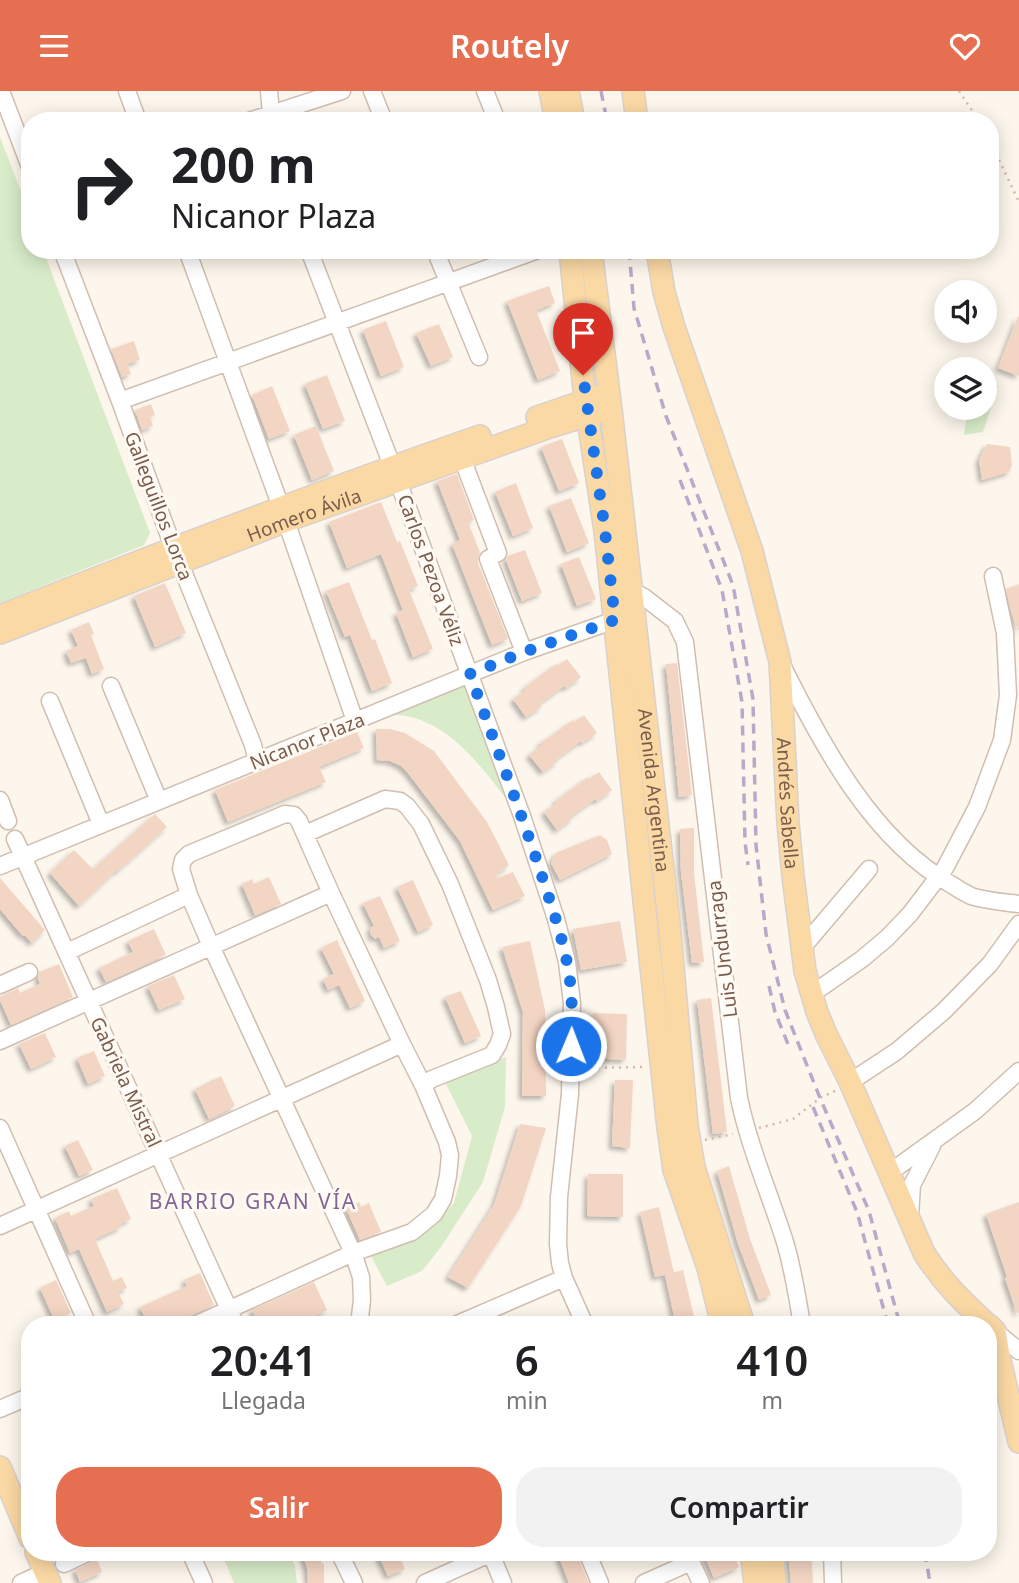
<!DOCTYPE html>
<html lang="es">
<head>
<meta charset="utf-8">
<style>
  :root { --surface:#fff; --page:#f2f2f2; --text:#202124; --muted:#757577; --accent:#e76f51 }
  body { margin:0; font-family:"Noto Sans",sans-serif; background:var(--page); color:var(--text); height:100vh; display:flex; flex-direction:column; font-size:26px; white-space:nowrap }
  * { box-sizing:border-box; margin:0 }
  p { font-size:23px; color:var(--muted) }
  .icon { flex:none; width:38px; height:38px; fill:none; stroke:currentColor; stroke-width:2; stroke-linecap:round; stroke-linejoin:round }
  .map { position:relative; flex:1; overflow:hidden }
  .details { position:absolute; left:21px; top:1225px; width:976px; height:245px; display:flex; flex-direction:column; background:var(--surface); border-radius:28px; box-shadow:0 4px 18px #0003 }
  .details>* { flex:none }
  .hud { position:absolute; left:21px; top:21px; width:978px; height:147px; border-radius:28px; box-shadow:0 4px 18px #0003; background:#fff; color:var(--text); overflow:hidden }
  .controls { position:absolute; left:934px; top:189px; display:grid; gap:14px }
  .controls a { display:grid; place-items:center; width:63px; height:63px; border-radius:50%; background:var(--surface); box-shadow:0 4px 18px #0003; font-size:35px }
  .pin { position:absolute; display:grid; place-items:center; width:60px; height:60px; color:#fff; margin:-72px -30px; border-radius:50% 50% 50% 0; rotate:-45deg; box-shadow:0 0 7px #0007 }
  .pin .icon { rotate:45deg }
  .me { position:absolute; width:77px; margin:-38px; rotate:1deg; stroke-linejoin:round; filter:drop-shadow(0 0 5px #0008) }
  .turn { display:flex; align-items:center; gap:24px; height:147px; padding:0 35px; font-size:32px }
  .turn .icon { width:91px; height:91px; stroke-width:2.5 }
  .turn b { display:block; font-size:49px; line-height:60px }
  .eta { display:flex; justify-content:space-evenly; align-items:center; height:119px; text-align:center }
  .eta b { font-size:42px; font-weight:600; line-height:49px }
  .button { display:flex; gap:14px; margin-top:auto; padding:14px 35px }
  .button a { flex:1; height:80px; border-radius:28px; background:var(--accent); color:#fff; font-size:28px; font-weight:600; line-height:80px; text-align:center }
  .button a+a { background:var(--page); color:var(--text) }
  header { display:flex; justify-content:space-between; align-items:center; height:91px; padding:0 35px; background:var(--accent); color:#fff; font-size:32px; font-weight:600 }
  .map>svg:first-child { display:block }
</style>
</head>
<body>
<header><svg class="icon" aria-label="menu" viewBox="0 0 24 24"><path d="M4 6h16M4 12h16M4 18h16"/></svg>Routely<svg class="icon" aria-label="heart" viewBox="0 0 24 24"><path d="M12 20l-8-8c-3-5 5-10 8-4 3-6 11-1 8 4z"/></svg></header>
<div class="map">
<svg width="1019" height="1492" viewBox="0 0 1019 1492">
  <defs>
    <filter id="shadow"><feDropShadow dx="-3.5" dy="3.5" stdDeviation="2" flood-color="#0004"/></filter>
  </defs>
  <rect width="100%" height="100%" fill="#fdf6ec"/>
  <path fill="#d8ecc9" d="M0,46L30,124V159H43L150,442L144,454L0,512Z
    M985,292L998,295L983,341L964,344L968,317H985Z
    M459,588L469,592L508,710C481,676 455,638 411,626C400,623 388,624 378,623Z
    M506,966L505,1016L483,1091L441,1156L422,1180L387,1195L370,1163L423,1144L454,1112L472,1045L445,991Z
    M221,1461H289L295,1475L297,1492H234Z"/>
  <path fill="#f3d5c3" filter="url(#shadow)" d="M549,195L555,212L536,219L560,280L538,289L507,210Z
    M1018,225L1019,226V285L998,277Z
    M386,230L404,276L381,285L363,239Z
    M439,233L453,266L431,275L416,242Z
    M134,250L140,269L127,273L131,283L122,286L111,258Z
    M327,284L345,330L323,338L305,293Z
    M272,295L290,340L269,348L252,304Z
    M151,313L155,324L150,326L153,335L142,339L135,319Z
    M316,335L334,380L312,389L294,344Z
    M562,348L579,392L559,400L541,356Z
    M987,353L1010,356L1012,374L1009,381L982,389L979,369Z
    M457,383L474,429L468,431L480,461L478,466V472L508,548L492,554L452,453L460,449L437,390Z
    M516,392L533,437L513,445L495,401Z
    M571,407L589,452L567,461L549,415Z
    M381,411L397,451L400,450L418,495L409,499L433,558L413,566L396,522L403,519L381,463L347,477L329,431Z
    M525,459L542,502L522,510L506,469L508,465Z
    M579,466L596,508L577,515L561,473Z
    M349,491L372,549L375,548L392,592L372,600L350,544L345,546L326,500Z
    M165,492L186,542L155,556L134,505Z
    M1019,493V539H1018L1011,521L1006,498Z
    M89,531L94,543L91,544L104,578L92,583L86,567L71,572L66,560L78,555L71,539Z
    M567,568L581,586L566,597L564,595L540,612L542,615L526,626L513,608L526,599L524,597L556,573L558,575Z
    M677,572L692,704L679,706L666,573Z
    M584,624L597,642L582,652L581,650L556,668L558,670L543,681L529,664L542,654L540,652L551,645L573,629L574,631Z
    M376,638H390L405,642L434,660L487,731L509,774L496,784L498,787L513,781L525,805L493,819L460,750L408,682L401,675L390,670L377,669Z
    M357,641L364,657L319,676L326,691L228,731L215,699Z
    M599,681L612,699L597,710L595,708L571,725L573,727L557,739L544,721L557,712L555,710L588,686L589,688Z
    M155,723L167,736L118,780L117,779L79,815L50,782L74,759L93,778Z
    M694,737V782L704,871L692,872L681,781L680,738Z
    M600,744L607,749L612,763L560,789L551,772L556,762Z
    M269,786L281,813L255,824L242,793L252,788L254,793Z
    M0,787L45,839L32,852L25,844L23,845L0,818Z
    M413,789L433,834L418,841L397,796Z
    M380,805L400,850L384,857L379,846L375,848L371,844L370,837L374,835L363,812Z
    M620,830L627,871L581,879L573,838Z
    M154,838L166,864L106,891L99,877L133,861L128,850Z
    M337,849L365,910L350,917L339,894L328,899L323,888L334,883L321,857Z
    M530,850L545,919L546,1005H522L523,921L502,856Z
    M59,873L73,906L11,934L0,909V906L18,897L20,902L40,893L38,887L39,881Z
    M174,884L185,908L159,919L148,895Z
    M461,900L481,945L465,952L445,906Z
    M711,907L727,1041L713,1043L697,909Z
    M593,922L627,923L626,969L591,967Z
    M45,942L56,966L31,978L19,953Z
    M94,960L105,985L88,993L77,967Z
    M221,985L235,1015L209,1028L195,998Z
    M615,989H633L630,1057L612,1055Z
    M520,1033L546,1037L521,1115L468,1197L448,1186L494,1114Z
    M78,1049L93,1079L79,1085L65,1055Z
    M729,1075L750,1148L771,1204L759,1209L738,1153L717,1080Z
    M588,1083H623V1126L587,1125Z
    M117,1097L131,1128L120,1133L121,1136L95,1148L113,1190L122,1186L127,1197L118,1201L124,1213L107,1221L79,1158L70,1162L55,1127L69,1120L71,1125L94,1115L91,1108Z
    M359,1111L361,1116L369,1112L381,1141L360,1149L346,1117Z
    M1019,1111V1222H1017L1005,1187L1007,1186L986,1123Z
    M659,1116L674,1182L655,1186L640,1121Z
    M683,1179L696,1234H676L665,1184Z
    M200,1182L214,1214L191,1224L185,1230L178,1234H148L140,1216L187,1195L184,1189Z
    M56,1189L71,1222L55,1230L40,1197Z
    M314,1191L327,1219L296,1234H266L264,1229L258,1231L252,1219Z
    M302,1461H318L322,1473L324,1472V1492H308L307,1477Z
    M377,1461H398L405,1478L388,1485Z
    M557,1461H576L589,1492H569Z
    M703,1461H733L739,1476L714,1487Z
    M788,1461H811L813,1492H791Z
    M97,1468L102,1481L80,1491L75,1479Z"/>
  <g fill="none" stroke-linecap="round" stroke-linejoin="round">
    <g stroke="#d1beb0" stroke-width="19">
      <path id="minor" d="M1,0L30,76
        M127,0L138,30
        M372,0L384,30
        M485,0L497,30
        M249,30L342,0
        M269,30L271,23L269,0
        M62,159L120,310L169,445L253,654L257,670
        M187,159L281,416
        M309,159L398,390L522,725L556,828L567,871L572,912L570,1003L559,1106L558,1153L560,1172L564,1187L585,1234
        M435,159L479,266
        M120,310L538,159
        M462,367L498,462L488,468L524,561
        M286,430L355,630
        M631,499L644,506L675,530L685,551L739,1007C749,1055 769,1101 784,1148C793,1176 797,1205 802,1234
        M783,576C822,654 873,750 952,794C958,798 965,802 971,805C986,810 1004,811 1019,813
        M111,595L159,710
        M50,610L101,733
        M0,709L8,730
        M305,743L385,708L400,710L407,715L421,733L450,793L488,889L496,916L502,943L498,954L492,964L432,988L423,994
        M15,748L236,1234
        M0,775L524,561L615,529
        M802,857L869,778
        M67,861L189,804
        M0,894L29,881
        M812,903L862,868L887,847L910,823L945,777L977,716L1002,649L1008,604L1005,542L993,485
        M0,950L331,802
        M850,991L897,960L944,920L990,873L1019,833
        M0,1037L88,1234
        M889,1082L975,1020L1019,980
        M910,1125L912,1094L932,1055
        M0,1135L402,953
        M195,1234L353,1162L412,1141L434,1123L443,1108L448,1085L450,1064L447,1051L423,994L402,953L331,802L299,730L294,724L285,723L189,763L183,769L181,778L189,804L211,855L353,1162L361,1186L362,1209L359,1234
        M455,1234L564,1187
        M995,1240L1019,1260
        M0,1318L30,1305
        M190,1461L204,1492
        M339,1461L354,1492
        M587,1461L600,1492
        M832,1461L833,1492
        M687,1462L701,1492
        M491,1463L503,1492
        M64,1473L89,1461
        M21,1492L45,1481
        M425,1492L494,1461
        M644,1492L691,1471"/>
    </g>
    <g stroke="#dad1cd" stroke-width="24">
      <g id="major">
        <path d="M550,0L556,30"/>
        <path d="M568,0L574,30"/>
        <path d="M633,0L637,30"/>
        <path d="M570,159L585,309L605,440L668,1037L674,1079L708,1177L722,1234"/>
        <path id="s1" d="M591,159L611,318L669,831L687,1034L694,1076L744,1234"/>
        <path id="s2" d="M657,159L664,201L674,236L752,460L780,571L788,732L793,785L805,880L817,921L826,943L850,991L924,1162C943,1192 962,1210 988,1234"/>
        <path d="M537,326L599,305"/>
        <path d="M0,525C159,462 318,401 480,345"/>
        <path id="s3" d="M0,542L286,430L550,336L599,321"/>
        <path d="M989,1234L995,1240L999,1265L1019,1351"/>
        <path d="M0,1376L30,1447"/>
        <path d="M36,1461L50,1492"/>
        <path d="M751,1461L755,1492"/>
        <path d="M772,1461L775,1492"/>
      </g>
    </g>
    <path stroke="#d9b8a5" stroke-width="2.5" stroke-dasharray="2 5" stroke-linecap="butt" d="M959,0L979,30
      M990,50L1019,111
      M584,977L644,976
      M759,1037L793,1028L820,1007L837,999
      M705,1049L733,1043"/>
    <use href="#minor" stroke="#fff" stroke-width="16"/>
    <use href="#major" stroke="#fbd9a5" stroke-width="21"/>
    <path stroke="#b9a8c9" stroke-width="3.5" stroke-dasharray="10 7" stroke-linecap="butt" d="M601,0L607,30
      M629,159L634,217L666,325L733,494L753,608L756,754L766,843L785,919L820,1007L869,1120L900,1234
      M680,389L722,499L742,611L745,751L748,774
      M769,895L775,921L790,958
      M813,1016L857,1121L888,1234
      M925,1461L930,1492"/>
  </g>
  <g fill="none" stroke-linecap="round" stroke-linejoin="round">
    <path stroke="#1a73e8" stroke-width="12" stroke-dasharray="0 21.6" d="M571,955C571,933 573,912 570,890C565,851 551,814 539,776C517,711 493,647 470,583L524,561L615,529L605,440L583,284"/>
  </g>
  <g text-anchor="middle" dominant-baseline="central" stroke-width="6" stroke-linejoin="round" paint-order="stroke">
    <g font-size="19" fill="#7a5c4d" stroke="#fffaf3">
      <text transform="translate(159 415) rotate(69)">Galleguillos Lorca</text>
      <text stroke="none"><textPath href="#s3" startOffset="326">Homero Ávila</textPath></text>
      <text transform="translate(431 479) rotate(70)">Carlos Pezoa Véliz</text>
      <text transform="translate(307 650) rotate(-22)">Nicanor Plaza</text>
      <text stroke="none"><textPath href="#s1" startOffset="544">Avenida Argentina</textPath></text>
      <text stroke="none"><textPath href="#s2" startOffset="572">Andrés Sabella</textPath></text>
      <text transform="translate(722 858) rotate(-97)">Luis Undurraga</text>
      <text transform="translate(126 991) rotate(65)">Gabriela Mistral</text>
    </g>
    <g font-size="21" letter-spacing="2" fill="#846695" stroke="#fffaf3">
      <text x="253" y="1110">BARRIO GRAN VÍA</text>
    </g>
  </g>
</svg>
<div class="controls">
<a><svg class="icon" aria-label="sound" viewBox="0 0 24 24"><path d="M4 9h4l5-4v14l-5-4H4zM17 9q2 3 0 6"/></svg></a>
<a><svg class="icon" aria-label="layers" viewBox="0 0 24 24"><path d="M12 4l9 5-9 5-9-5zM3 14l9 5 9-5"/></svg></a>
</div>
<div class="pin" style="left:583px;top:284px;background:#d93025"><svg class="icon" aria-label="arrive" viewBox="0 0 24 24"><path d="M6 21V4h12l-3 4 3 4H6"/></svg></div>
<svg class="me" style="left:571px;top:955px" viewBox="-20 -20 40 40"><circle r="17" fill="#1a73e8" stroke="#fff" stroke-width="3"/><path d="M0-11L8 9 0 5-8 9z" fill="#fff"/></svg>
<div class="hud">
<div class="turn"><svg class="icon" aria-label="right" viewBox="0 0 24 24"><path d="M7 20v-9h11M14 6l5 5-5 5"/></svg><div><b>200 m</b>Nicanor Plaza</div></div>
</div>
<section class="details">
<div class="eta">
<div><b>20:41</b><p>Llegada</p></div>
<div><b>6</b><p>min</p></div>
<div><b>410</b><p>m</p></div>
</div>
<div class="button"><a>Salir</a><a>Compartir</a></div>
</section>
</div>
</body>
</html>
